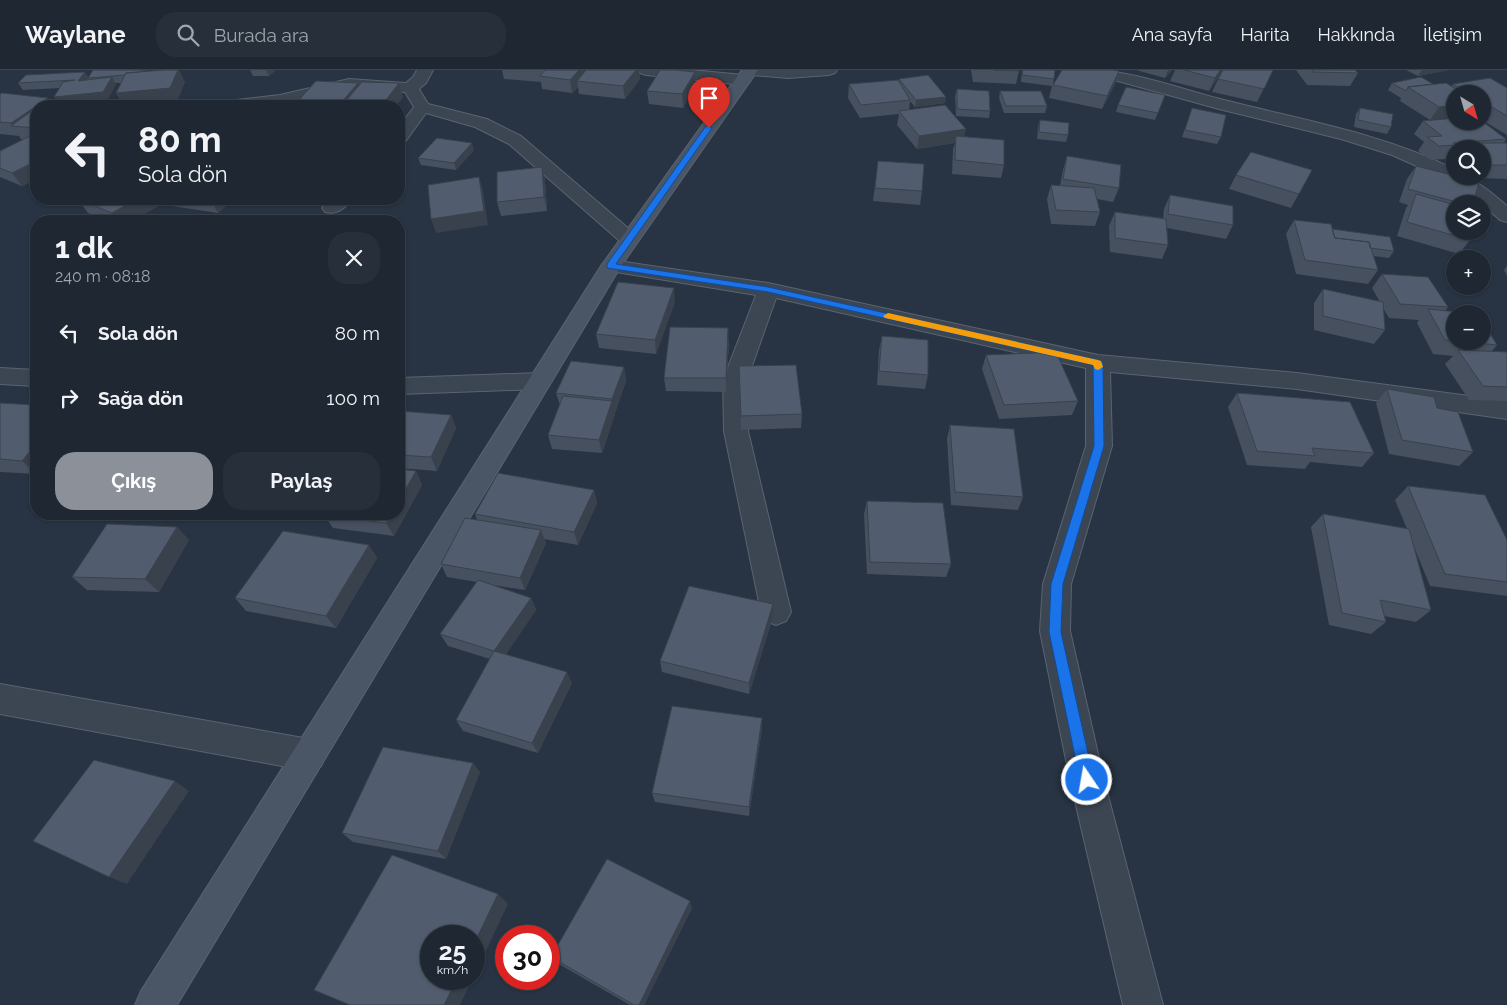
<!DOCTYPE html>
<html lang="tr">
<head>
<meta charset="utf-8">
<style>
  :root { --surface:#1e2732; --page:#262f3a; --text:#f1f3f6; --muted:#a1a5ac; --line:#3c444d; --accent:#8c9099 }
  body { margin:0; font-family:Raleway,sans-serif; background:var(--page); color:var(--text); height:100vh; display:flex; flex-direction:column; font-size:19px; white-space:nowrap }
  * { box-sizing:border-box; margin:0 }
  p { font-size:16px; color:var(--muted) }
  .icon { flex:none; width:28px; height:28px; fill:none; stroke:currentColor; stroke-width:2; stroke-linecap:round; stroke-linejoin:round }
  .map { position:relative; flex:1; overflow:hidden }
  .sheet { position:absolute; left:30px; top:145px; width:375px; height:305px; display:flex; flex-direction:column; background:var(--surface); border-radius:20px; box-shadow:0 1px 4px #0004,0 0 0 1px var(--line) }
  .sheet>* { flex:none }
  .top-card { position:absolute; left:30px; top:30px; width:375px; height:105px; border-radius:20px; box-shadow:0 1px 4px #0004,0 0 0 1px var(--line); background:#1e2732; color:var(--text); overflow:hidden }
  .needle { width:32px; rotate:143deg }
  .buttons { position:absolute; left:1446px; top:15px; display:grid; gap:10px }
  .buttons a { display:grid; place-items:center; width:45px; height:45px; border-radius:50%; background:var(--surface); box-shadow:0 1px 4px #0004,0 0 0 1px var(--line); font-size:25px }
  .speed { position:absolute; left:420px; top:855px; display:flex; gap:10px; font-size:25px; font-weight:700; text-align:center }
  .speed>* { display:grid; place-content:center; width:65px; height:65px; border-radius:50%; background:var(--surface); box-shadow:0 1px 4px #0004,0 0 0 1px var(--line); line-height:1 }
  .speed small { font-size:12px; font-weight:400 }
  .speed .limit { border:8px solid #d22; background:#fff; color:#111 }
  .pin { position:absolute; display:grid; place-items:center; width:42px; height:42px; color:#fff; margin:-51px -21px; border-radius:50% 50% 50% 0; rotate:-45deg; box-shadow:0 0 5px #0007 }
  .pin .icon { rotate:45deg }
  .me { position:absolute; width:55px; margin:-28px; rotate:348deg; stroke-linejoin:round; filter:drop-shadow(0 0 4px #0008) }
  .turn { display:flex; align-items:center; gap:18px; height:105px; padding:0 25px; font-size:22px }
  .turn .icon { width:65px; height:65px; stroke-width:2.5 }
  .turn b { display:block; font-size:35px; line-height:42px }
  .round { display:grid; place-items:center; flex:none; width:52px; height:52px; border-radius:20px; background:var(--page) }
  .headline { display:flex; align-items:center; justify-content:space-between; height:85px; padding:0 25px }
  h1 { font-size:30px; font-weight:700; line-height:38px }
  .primary-button { display:flex; gap:10px; margin-top:auto; padding:10px 25px }
  .primary-button a { flex:1; height:58px; border-radius:20px; background:var(--accent); color:#fff; font-size:20px; font-weight:700; line-height:58px; text-align:center }
  .primary-button a+a { background:var(--page); color:var(--text) }
  ul { padding:0; list-style:none }
  li { display:flex; align-items:center; gap:15px; height:65px; padding:0 25px }
  li div { flex:1 }
  li b { display:block; font-size:19px }
  li em { font-style:normal }
  header { display:flex; align-items:center; gap:30px; box-sizing:border-box; height:70px; padding:0 25px; background:var(--surface); border-bottom:1px solid var(--line) }
  header strong { font-size:24px }
  nav { display:flex; gap:28px; margin-inline-start:auto; font-size:18px }
  .search { width:350px; height:45px; background:var(--page); display:flex; align-items:center; gap:12px; box-sizing:border-box; padding:0 18px; border-radius:20px; color:var(--muted); font-size:19px }
  .map>svg:first-child { display:block }
</style>
</head>
<body>
<header>
<strong>Waylane</strong>
<div class="search"><svg class="icon" aria-label="search" viewBox="0 0 24 24"><circle cx="10" cy="10" r="6"/><path d="M15 15l6 6"/></svg>Burada ara</div>
<nav><a>Ana sayfa</a><a>Harita</a><a>Hakkında</a><a>İletişim</a></nav>
</header>
<div class="map">
<svg width="1507" height="935" viewBox="0 0 1507 935">
  <rect width="100%" height="100%" fill="#283443"/>
  <g fill="none" stroke-linecap="round" stroke-linejoin="round">
    <g stroke="#5a6470" stroke-width="2">
      <path id="street" d="M417,0H433L426,13L419,19L428,34L487,49L521,66L636,165L639,169L636,173L629,175L622,173L509,74L475,57L426,43L405,72L399,73V57L414,37L405,22L349,19L280,35L220,36L222,32L228,31L280,25L349,9L406,13L413,7Z
        M638,0H692L743,5L749,7L751,10L749,13L743,15L646,5L640,3Z
        M744,0H837L835,3L829,5L788,8L752,5L746,3Z
        M1087,0C1133,0 1180,19 1224,30C1302,50 1381,63 1454,99L1455,106C1474,106 1493,124 1507,136V152L1500,150L1482,134L1441,107L1392,85L1341,69L1219,39L1089,3Z
        M331,129H351C345,139 337,145 325,142L322,138Z
        M611,190L768,213L1098,285L1297,303L1507,331V349L1297,319L1110,302L1112,376L1071,514L1070,561L1104,710L1163,935H1123L1070,710L1040,561L1043,514L1086,376V298L776,228L747,310L748,361L791,542L786,551L776,555L766,551L761,542L724,361L723,310L756,225L604,200L601,196L604,192Z
        M0,298L36,300V316L0,314Z
        M540,303L548,305L552,311L548,317L540,319L399,324V308Z
        M0,614L309,669L321,674L326,685L321,696L309,701L0,644Z"/>
    </g>
    <g stroke="#5a6470" stroke-width="2">
      <path id="secondary" d="M742,0H758L621,196L177,935H135L141,921L601,196Z"/>
    </g>
    <use href="#street" fill="#3c4653" fill-rule="evenodd"/>
    <use href="#secondary" fill="#4a5565" fill-rule="evenodd"/>
  </g>
  <path fill="#46505f" d="M250,0H276L269,6H253Z
    M502,0H639L640,9L625,29L579,24L578,17L572,23L542,19L541,12L504,9Z
    M971,0H1019V1L1016,14L973,12Z
    M1022,0H1055L1053,14L1119,1L1115,14L1102,39L1049,28L1052,16L1021,12Z
    M1136,0H1172L1165,8Z
    M1175,0H1223L1209,21L1170,11Z
    M1273,0L1257,32L1212,22L1218,9Z
    M1296,0H1355L1358,3L1350,16L1307,15Z
    M1406,0H1449L1418,6Z
    M148,1L185,12L177,31L124,36L116,23L122,13H115L116,14L108,29L59,34L60,18L23,20L18,13Z
    M695,2V15L683,38L649,34L647,21Z
    M899,9L945,33L915,37L910,31L909,40L964,66L1004,95L1001,108L952,104L953,79L955,73L917,79L897,55L899,44L860,48L848,28L849,14L899,12Z
    M1392,13L1433,14L1452,16L1453,14L1507,18V65L1482,50V24H1455L1433,50L1506,69L1504,73H1507V109L1480,108L1478,106H1482V79H1455V86H1448L1446,89L1430,90L1418,81L1424,72L1414,64L1423,51L1430,50L1400,31L1401,28L1388,20Z
    M359,16L403,27L396,36H299L297,32Z
    M957,19L990,41L989,48L956,46L955,26Z
    M1000,21L1047,36L1045,43H1004L999,28Z
    M0,24L48,28L54,36H36V109L22,116L0,107V81L23,70L21,69L19,66L0,64Z
    M1165,25L1155,50L1116,42L1118,35Z
    M1192,38L1221,67L1217,74L1182,67Z
    M1360,38L1391,57L1387,64L1354,57L1356,44Z
    M1040,50L1068,65L1066,72L1037,69L1038,57Z
    M474,80L456,100L421,95L418,88Z
    M1067,86L1119,118L1113,132L1097,129L1100,142L1095,156L1051,154L1047,129L1051,115L1060,116L1063,100Z
    M878,91L922,121L920,135L873,131Z
    M1416,96L1473,134H1455V161L1470,170L1459,184L1397,166L1406,138L1408,135L1399,132L1407,109Z
    M542,97L545,111L547,141L501,146L497,132Z
    M1312,100L1291,138L1229,119L1236,105Z
    M1170,125L1233,155L1226,169L1167,158L1168,175L1162,189L1110,182L1109,156L1115,142L1163,148L1164,139Z
    M52,129H159L162,134L131,151H107L88,143L79,131L71,136Z
    M161,129H234L218,143L165,135Z
    M1294,150L1332,159L1394,181L1389,188L1373,186L1378,200L1368,214L1296,204L1286,164Z
    M1507,196V206L1504,200Z
    M1382,204L1448,237L1445,241L1497,275L1492,281L1507,282V331L1469,330L1445,294L1453,286L1433,284L1417,253L1419,250L1389,248L1383,238L1385,260L1374,274L1314,260V233L1323,219L1380,232L1372,218Z
    M675,232L656,284L599,278L596,264Z
    M882,266L928,305L925,319L877,315L879,280Z
    M729,272L726,322L666,321L664,308Z
    M986,285L1078,331L1072,345L999,349L982,299Z
    M739,296L802,344L801,358L741,360Z
    M624,297L626,311L615,343V344L602,383L552,379L548,365L560,335L556,323Z
    M1387,319L1437,338L1473,382L1459,396L1389,384L1376,333Z
    M1237,323L1374,383L1362,397L1310,392L1305,399L1247,395L1228,337Z
    M0,333L36,335V404L0,402Z
    M399,341L451,345L456,358L437,401L399,398Z
    M950,355L1023,427L1018,440L951,435L947,369Z
    M416,401L422,415L394,466L333,458L324,445Z
    M1408,416L1507,512V526L1430,516L1414,477L1431,540L1416,552L1384,546L1386,552L1371,564L1329,555L1311,457L1323,444L1407,459L1395,430Z
    M594,420L597,433L578,475L544,469L546,473L525,520L492,515L531,528L536,540L506,584L572,613L538,683L463,661L456,650L490,589L448,576L440,564L477,512L447,507L441,494L477,450L475,444Z
    M867,431L951,494L946,507L867,504L864,444Z
    M177,457L189,470L159,522L87,520L72,507Z
    M369,475L377,488L336,558L246,541L235,528Z
    M773,547L749,624L662,602L660,591Z
    M762,648V658L749,746L655,732L652,723Z
    M480,702L446,789L353,772L342,763Z
    M692,838L644,935H630L557,893L551,887Z"/>
  <path fill="#39414d" d="M142,0H148L149,2L139,4Z
    M178,0H179L185,12L177,31L124,36L116,23Z
    M266,0H276L269,6Z
    M579,0H591L577,11L578,17L572,23L570,10Z
    M636,0H639L640,9L625,29L623,16Z
    M1168,0H1172L1165,8Z
    M1220,0H1223L1209,21L1215,8Z
    M1422,0H1449L1418,6Z
    M1119,1L1115,14L1102,39L1107,26Z
    M85,2L89,8H88V9L82,17L78,11Z
    M695,2V15L683,38L682,24Z
    M112,7L116,14L108,29L59,34L54,27Z
    M358,13L362,26L345,32L347,36L340,34Z
    M399,13L403,27L396,36H384L383,34Z
    M946,27L945,33L915,37L916,30Z
    M48,28L54,36H36Z
    M1455,35V47L1430,50L1439,37Z
    M36,36V56H13L11,53Z
    M966,59L963,72L956,66L955,73L917,79L919,66Z
    M472,73L474,80L456,100L454,93Z
    M36,91V109L22,116L12,103Z
    M542,97L545,111L547,141L544,127Z
    M479,107L483,121L488,155L436,163L431,149Z
    M65,129H83H78L79,131L71,136Z
    M137,129H159L162,134L131,151H117L112,143Z
    M210,129H234L218,143Z
    M674,218L675,232L656,284L655,270Z
    M728,258L729,272L726,322V308Z
    M624,297L626,311L615,343V344L602,383L599,370L612,331V329Z
    M451,345L456,358L437,401L431,387Z
    M36,374V404L22,391Z
    M416,401L422,415L394,466L386,453L392,444H399V431Z
    M594,420L597,433L578,475L574,462Z
    M177,457L189,470L159,522L145,509Z
    M541,460L546,473L525,520L520,508Z
    M369,475L377,488L336,558L326,546Z
    M531,528L536,540L500,593L494,581Z
    M773,534V547L749,624V613Z
    M567,602L572,613L538,683L532,673Z
    M762,648V658L749,746V737Z
    M473,693L480,702L446,789L438,781Z
    M175,711L189,721L127,814L109,807Z
    M498,824L508,834L474,906V874Z
    M690,831L692,838L644,935H639Z
    M457,909H472L460,935H444Z"/>
  <path fill="#515d6e" stroke="#39414d" d="M93,0H142L140,2L126,3L125,5L88,8Z
    M163,0H178L170,18L116,23L126,3Z
    M545,0H579L570,10L540,6Z
    M586,0H636L623,16L577,11Z
    M660,0H676L695,2L682,24L647,21Z
    M994,0H1019V1Z
    M1023,0H1055L1054,9L1022,5Z
    M1062,0H1113L1119,1L1107,26L1053,15Z
    M1184,0H1220L1215,8Z
    M1223,0H1273L1264,19L1218,9Z
    M1312,0H1355L1358,3L1313,2Z
    M85,2L78,11L112,7L103,22L54,27L63,12L75,10L18,13L26,5Z
    M928,5L946,27L916,30L899,9Z
    M1421,7L1433,14L1408,17L1406,21L1392,13Z
    M1490,8L1507,18V46L1482,31V24H1469L1453,14Z
    M898,10L910,30L861,35L849,14Z
    M316,11L358,13L340,34L297,32Z
    M362,12L399,13L383,34L345,32Z
    M1446,13L1464,24H1455V35L1439,37L1408,17Z
    M1126,17L1165,25L1158,43L1118,35Z
    M957,19L989,21L990,41L957,39Z
    M1000,21H1041L1047,36H1006Z
    M2,23L48,28L11,53L0,52V24Z
    M339,34L381,35L380,36H337Z
    M945,35L966,59L919,66L899,41Z
    M36,38V58L11,56Z
    M1192,38L1226,45L1221,67L1185,60Z
    M1360,38L1393,44L1391,57L1358,50Z
    M1455,48V51H1482L1506,69L1453,73L1456,75L1439,76L1427,67L1442,66L1423,51Z
    M1040,50L1069,53L1068,65L1039,62Z
    M30,66L36,68V91L12,103L0,98V81Z
    M956,66L1004,70V95L955,90Z
    M437,68L472,73L454,93L418,88Z
    M1468,73H1507V95H1490L1482,87V79H1474Z
    M1251,82L1312,100L1299,124L1236,105Z
    M1067,86L1121,95L1119,118L1063,109Z
    M878,91L924,94L922,121L875,118Z
    M1416,96L1479,112L1473,134H1464L1408,119Z
    M542,97L544,127L497,132V102Z
    M479,107L484,141L431,149L428,115Z
    M1051,115L1094,118L1100,142L1056,140Z
    M1416,124L1455,135V161H1472L1470,170L1407,152Z
    M1170,125L1233,136V155L1168,144Z
    M78,129H137L112,143Z
    M1115,142L1166,149L1168,175L1115,168Z
    M1294,150L1331,154L1335,168L1369,172L1378,200L1305,190Z
    M1332,159L1390,167L1394,181L1370,178L1369,172L1335,168Z
    M1382,204L1428,207L1448,237L1400,234Z
    M618,212L674,218L655,270L596,264Z
    M1323,219L1383,232L1385,260L1323,246Z
    M1428,239L1478,244H1455V271L1445,270Z
    M1482,250L1497,275L1458,271H1482Z
    M670,257L728,258L726,308H664Z
    M882,266L928,270V305L879,301Z
    M1458,280L1507,282V317L1483,316Z
    M1056,282L1078,331L1004,335L986,285Z
    M571,291L624,297L612,329L556,323Z
    M796,295L802,344L741,346L739,296Z
    M1387,319L1434,327L1437,338L1458,342L1473,382L1402,370Z
    M1237,323L1350,332L1374,383L1312,378L1315,386L1257,381Z
    M563,326L612,331L599,370L548,365Z
    M0,333L36,335V374L22,391L0,389Z
    M399,341L451,345L431,387L399,385Z
    M950,355L1014,359L1023,427L955,422Z
    M399,399L416,401L399,431Z
    M498,403L594,420L574,462L475,444Z
    M1408,416L1485,425L1507,470V512L1445,504Z
    M867,431L943,433L951,494L870,492Z
    M325,444H392L386,453L324,445Z
    M1323,444L1409,459L1431,540L1380,530L1386,552L1342,543Z
    M465,448L541,460L520,508L441,494Z
    M107,454L177,457L145,509L72,507Z
    M283,461L369,475L326,546L235,528Z
    M478,510L531,528L494,581L440,564Z
    M689,516L773,534L749,613L660,591Z
    M494,581L567,602L532,673L456,650Z
    M672,636L762,648L749,737L652,723Z
    M383,677L473,693L438,781L342,763Z
    M94,690L175,711L109,807L33,771Z
    M392,785L498,824L474,874V866H431V909H457L444,935H350L314,920Z
    M607,789L690,831L639,935H634L551,887Z"/>
  <path fill="#1a73e8" stroke="#114b97" d="M709,55L712,58L616,194L768,217L1098,290L1103,293L1104,376L1063,514L1061,562L1094,710L1092,715L1087,717L1082,715L1080,710L1049,562L1051,514L1094,376L1093,295L768,222L607,198V194L706,56Z"/>
  <path fill="#f59e0b" d="M888,243L1098,290L1101,291L1103,297L1098,300L1095,299L1093,295L885,248L883,246Z"/>
</svg>
<div class="buttons">
<a><svg class="needle" viewBox="-14 -14 28 28"><path d="M0-13l5 13h-10z" fill="#e53935"/><path d="M0 13l5-13h-10z" fill="#a1a5ac"/></svg></a>
<a><svg class="icon" aria-label="search" viewBox="0 0 24 24"><circle cx="10" cy="10" r="6"/><path d="M15 15l6 6"/></svg></a>
<a><svg class="icon" aria-label="layers" viewBox="0 0 24 24"><path d="M12 4l9 5-9 5-9-5zM3 14l9 5 9-5"/></svg></a>
<a>+</a>
<a>−</a>
</div>
<div class="speed"><div>25<small>km/h</small></div><div class="limit">30</div></div>
<div class="pin" style="left:709px;top:58px;background:#d93025"><svg class="icon" aria-label="arrive" viewBox="0 0 24 24"><path d="M6 21V4h12l-3 4 3 4H6"/></svg></div>
<svg class="me" style="left:1087px;top:710px" viewBox="-20 -20 40 40"><circle r="17" fill="#1a73e8" stroke="#fff" stroke-width="3"/><path d="M0-11L8 9 0 5-8 9z" fill="#fff"/></svg>
<div class="top-card">
<div class="turn"><svg class="icon" aria-label="left" viewBox="0 0 24 24"><path d="M17 20v-9H6M10 6l-5 5 5 5"/></svg><div><b>80 m</b>Sola dön</div></div>
</div>
<section class="sheet">
<div class="headline"><div><h1>1 dk</h1><p>240 m · 08:18</p></div><a class="round"><svg class="icon" aria-label="close" viewBox="0 0 24 24"><path d="M6 6l12 12M18 6L6 18"/></svg></a></div>
<ul>
<li><svg class="icon" aria-label="left" viewBox="0 0 24 24"><path d="M17 20v-9H6M10 6l-5 5 5 5"/></svg><div><b>Sola dön</b></div><em>80 m</em></li>
<li><svg class="icon" aria-label="right" viewBox="0 0 24 24"><path d="M7 20v-9h11M14 6l5 5-5 5"/></svg><div><b>Sağa dön</b></div><em>100 m</em></li>
</ul>
<div class="primary-button"><a>Çıkış</a><a>Paylaş</a></div>
</section>
</div>
</body>
</html>
